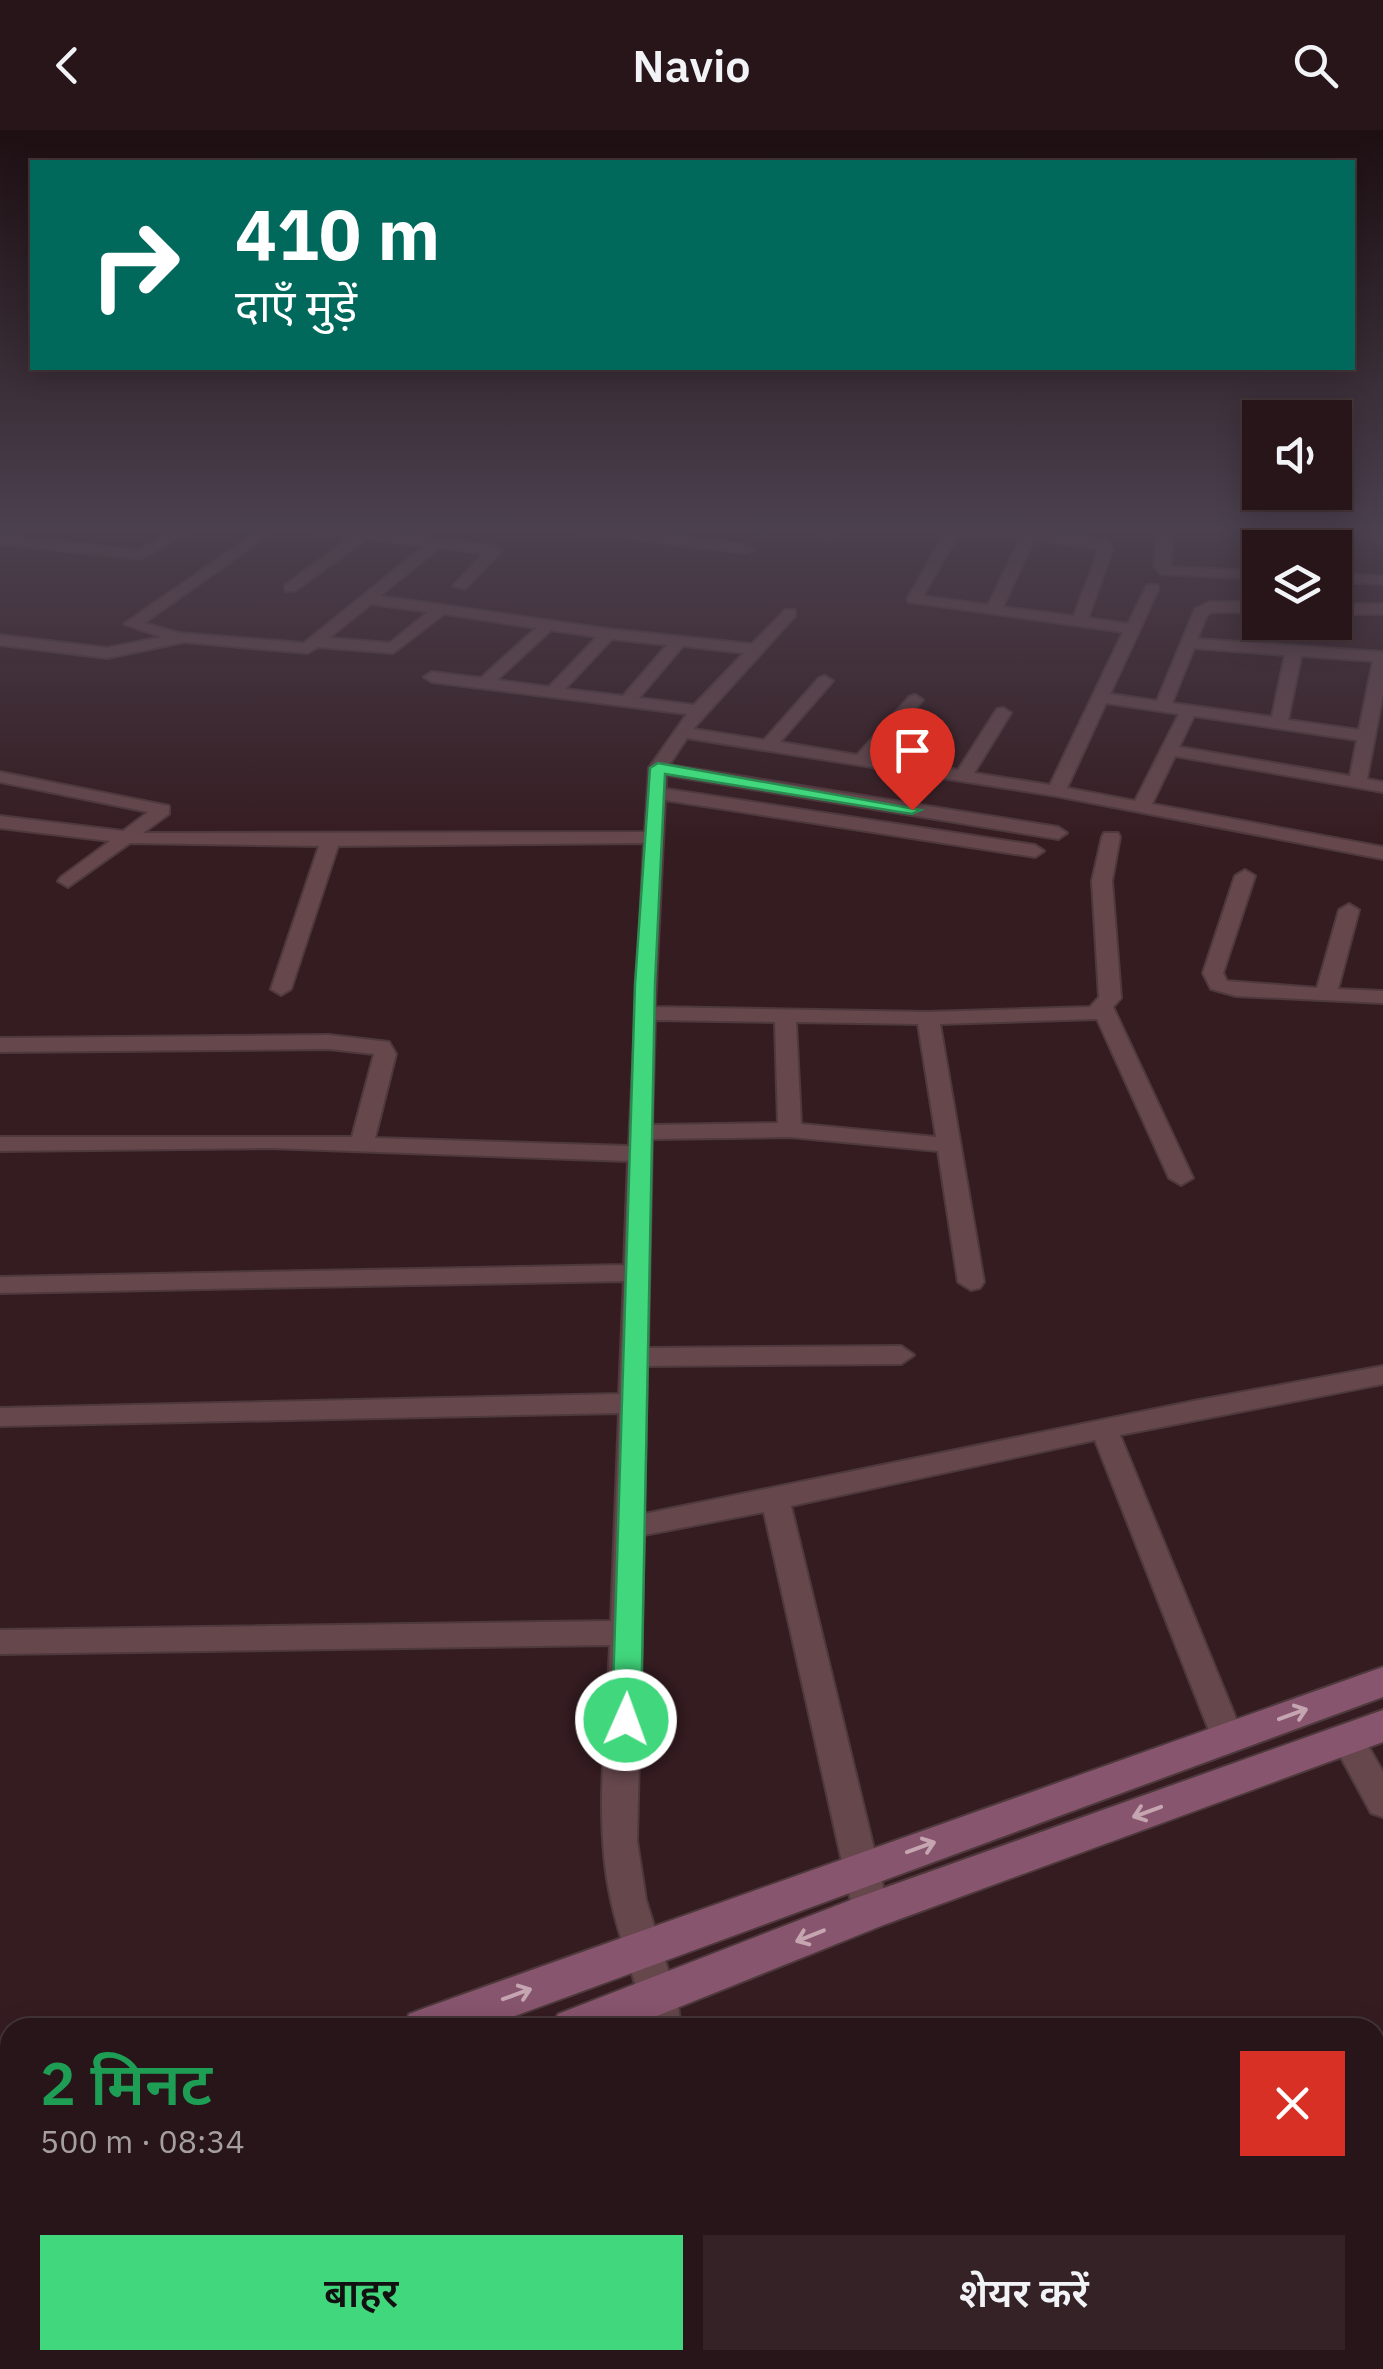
<!DOCTYPE html>
<html lang="hi">
<head>
<meta charset="utf-8">
<style>
  :root { --surface:#281519; --page:#342226; --text:#f1f3f6; --muted:#a59fa2; --line:#443438; --accent:#41d77c }
  body { margin:0; font-family:"IBM Plex Sans","Noto Sans Devanagari",sans-serif; background:var(--page); color:var(--text); height:100vh; display:flex; flex-direction:column; font-size:38px; white-space:nowrap }
  * { box-sizing:border-box; margin:0 }
  p { font-size:32px; color:var(--muted) }
  .icon { flex:none; width:55px; height:55px; fill:none; stroke:currentColor; stroke-width:2; stroke-linecap:round; stroke-linejoin:round }
  .map { position:relative; flex:1; overflow:hidden }
  .details { position:absolute; left:0px; top:1888px; width:1385px; height:352px; display:flex; flex-direction:column; background:var(--surface); border-radius:30px 30px 0 0; box-shadow:0 5px 25px #0003,0 0 0 2px var(--line) }
  .details>* { flex:none }
  .hud { position:absolute; left:30px; top:30px; width:1325px; height:210px; border-radius:0px; box-shadow:0 5px 25px #0003,0 0 0 2px var(--line); background:#00695c; color:#fff; overflow:hidden }
  .controls { position:absolute; left:1242px; top:270px; display:grid; gap:20px }
  .controls a { display:grid; place-items:center; width:110px; height:110px; border-radius:0px; background:var(--surface); box-shadow:0 5px 25px #0003,0 0 0 2px var(--line); font-size:50px }
  .pin { position:absolute; display:grid; place-items:center; width:85px; height:85px; color:#fff; margin:-102px -42px; border-radius:50% 50% 50% 0; rotate:-45deg; box-shadow:0 0 10px #0007 }
  .pin .icon { rotate:45deg }
  .me { position:absolute; width:110px; margin:-55px; rotate:2deg; stroke-linejoin:round; filter:drop-shadow(0 0 8px #0008) }
  .turn { display:flex; align-items:center; gap:35px; height:210px; padding:0 40px; font-size:45px }
  .turn .icon { width:130px; height:130px; stroke-width:2.5 }
  .turn b { display:block; font-size:70px; line-height:85px }
  .round { display:grid; place-items:center; flex:none; width:105px; height:105px; border-radius:0px; background:var(--page) }
  .headline { display:flex; align-items:center; justify-content:space-between; height:170px; padding:0 40px }
  h1 { font-size:60px; font-weight:600; line-height:75px; color:#1e9e55 }
  .cta { display:flex; gap:20px; margin-top:auto; padding:20px 40px }
  .cta a { flex:1; height:115px; border-radius:0px; background:var(--accent); color:#111; font-size:40px; font-weight:600; line-height:115px; text-align:center }
  .cta a+a { background:var(--page); color:var(--text) }
  header { display:flex; justify-content:space-between; align-items:center; height:130px; padding:0 40px; background:var(--surface); font-size:45px; font-weight:600 }
  .map>svg:first-child { display:block }
</style>
</head>
<body>
<header><svg class="icon" aria-label="back" viewBox="0 0 24 24"><path d="M15 5l-7 7 7 7"/></svg>Navio<svg class="icon" aria-label="search" viewBox="0 0 24 24"><circle cx="10" cy="10" r="6"/><path d="M15 15l6 6"/></svg></header>
<div class="map">
<svg width="1383" height="2239" viewBox="0 0 1383 2239">
  <rect width="100%" height="100%" fill="#351c21"/>
  <g fill="none" stroke-linecap="round" stroke-linejoin="round">
    <g stroke="#4e393c" stroke-width="4">
      <path id="minor" d="M178,399L191,401L141,429L0,414V406L139,420Z
        M261,399H277L144,493L179,503L304,513L424,416L367,409L295,461H285V455L351,407L316,403L309,399H379L377,402L495,416L502,420L465,459L453,456L484,423L439,418L380,466L608,499L752,514L785,480H795V486L693,599L764,610L819,548L825,546L833,551L780,612L857,625L909,567L915,565L923,570L874,627L958,640L997,579L1003,578L1011,583L974,643L1050,655L1123,502L909,472L907,469L948,399H1001L1107,410L1113,419L1088,488L1128,494L1147,455H1157L1159,458L1110,564L1157,571L1195,479L1210,472H1260V482H1213L1207,485L1197,509L1383,522V563L1367,649L1383,652V662L1175,626L1152,674L1383,717V729L1056,666L687,608L669,635L1058,697L1067,703L1058,709L666,645V659L1035,715L1044,721L1035,727L665,670L655,877L928,882L1090,877L1099,867L1092,751L1102,707L1104,703H1118L1120,707L1112,751L1121,868L1113,877L1193,1048L1181,1055L1169,1048L1097,889L940,894L984,1152L980,1158L971,1160L958,1152L938,1021L790,1007L652,1009L648,1218L901,1216L914,1225L901,1234L647,1236L644,1384L1194,1271L1383,1236V1254L1120,1305L1244,1608L1240,1617L1228,1621L1216,1617L1212,1608L1095,1310L791,1376L889,1781L883,1792L871,1796L859,1792L853,1781L764,1382L644,1405L637,1711L646,1770L677,1868L681,1898H644C639,1853 620,1814 611,1770C593,1689 607,1598 610,1515L0,1524V1500L611,1491L619,1283L0,1296V1278L619,1264L624,1151L0,1163V1147L624,1135L628,1031L269,1018L0,1021V1007H352L374,924L329,919L0,922V908L329,905L389,912L396,924L375,1008L629,1016L644,713L338,716L291,859L281,865L271,859L319,716L130,713L68,757L58,751L61,747L110,711L0,698V686L123,701L148,682L0,652V642L169,676V684L143,703L645,702L649,638L687,584L432,552L424,547L432,542L481,548L536,498L444,484L393,523L318,517L307,523L184,512L107,528L0,515V505L107,518L162,507L124,494ZM960,402L1020,409L988,475L923,466ZM1034,410L1099,419L1074,486L1003,477ZM371,474L428,482L390,513L329,508ZM551,500L597,507L549,557L497,550ZM612,509L667,515L623,566L565,559ZM683,516L744,523L694,575L639,568ZM1194,518L1285,525L1272,587L1172,573ZM1301,526L1373,531L1359,600L1288,590ZM1106,573L1179,584L1135,671L1067,658ZM1194,586L1357,610L1350,646L1179,617ZM655,890L775,892L778,993L652,995ZM796,892L918,894L936,1007L801,994Z
        M574,399H612L747,415L754,419L747,423L581,403Z
        M828,399H842L829,411L822,407Z
        M1159,399H1173L1170,437L1260,441V449L1161,444L1154,436Z
        M1373,399H1383V415L1376,411Z
        M1335,444L1383,446V454L1335,452Z
        M1335,474H1383V484H1335Z
        M1245,740L1255,746L1223,843L1227,851L1317,858L1339,780L1349,774L1359,780L1338,859L1383,861V873L1236,866L1211,859L1203,843L1235,746Z
        M1347,1596L1359,1600L1383,1642V1687L1371,1683L1331,1609L1335,1600Z
        M1383,1947V1983L1375,1984V1948Z
        M648,2230H690V2239H648Z"/>
    </g>
    <g stroke="#4e393c" stroke-width="4">
      <path id="secondary" d="M1383,1537V1567L482,1898H403L409,1884L425,1878Z
        M1383,1580V1612L886,1794L627,1898H552L558,1884L856,1768Z
        M10,2024V2070L0,2074V2028Z
        M10,2072V2120L0,2124V2076Z"/>
    </g>
    <use href="#minor" fill="#65474c" fill-rule="evenodd"/>
    <use href="#secondary" fill="#88556e" fill-rule="evenodd"/>
  </g>
  <defs><path id="oneway-shaft" d="M-6 0H5M1.5-3L5.5 0L1.5 3" fill="none" stroke-width="1.6" stroke-linecap="round" stroke-linejoin="round" transform="scale(2.5)"/></defs>
  <g stroke="#c4a5b0">
    <use href="#oneway-shaft" transform="translate(1293 1584) rotate(-20)"/>
    <use href="#oneway-shaft" transform="translate(1147 1682) rotate(160)"/>
    <use href="#oneway-shaft" transform="translate(921 1717) rotate(-20)"/>
    <use href="#oneway-shaft" transform="translate(810 1806) rotate(158)"/>
    <use href="#oneway-shaft" transform="translate(517 1864) rotate(-20)"/>
  </g>
  <linearGradient id="sky" x2="0" y2="1"><stop stop-color="#1d0f12"/><stop offset="0.56" stop-color="#4b404e"/><stop offset="1" stop-color="#4b404e" stop-opacity="0"/></linearGradient>
  <rect width="1383" height="712" fill="url(#sky)"/>
  <path fill="#41d77c" stroke="#2a8c51" stroke-width="2.5" d="M658,633L921,680L912,684L665,644L655,854L641,1590L637,1599H616L612,1590L635,854L650,638Z"/>
</svg>
<div class="controls">
<a><svg class="icon" aria-label="sound" viewBox="0 0 24 24"><path d="M4 9h4l5-4v14l-5-4H4zM17 9q2 3 0 6"/></svg></a>
<a><svg class="icon" aria-label="layers" viewBox="0 0 24 24"><path d="M12 4l9 5-9 5-9-5zM3 14l9 5 9-5"/></svg></a>
</div>
<div class="pin" style="left:912px;top:680px;background:#d93025"><svg class="icon" aria-label="arrive" viewBox="0 0 24 24"><path d="M6 21V4h12l-3 4 3 4H6"/></svg></div>
<svg class="me" style="left:626px;top:1590px" viewBox="-20 -20 40 40"><circle r="17" fill="#41d77c" stroke="#fff" stroke-width="3"/><path d="M0-11L8 9 0 5-8 9z" fill="#fff"/></svg>
<div class="hud">
<div class="turn"><svg class="icon" aria-label="right" viewBox="0 0 24 24"><path d="M7 20v-9h11M14 6l5 5-5 5"/></svg><div><b>410 m</b>दाएँ मुड़ें</div></div>
</div>
<section class="details">
<div class="headline"><div><h1>2 मिनट</h1><p>500 m · 08:34</p></div><a class="round" style="background:#d93025;color:#fff"><svg class="icon" aria-label="close" viewBox="0 0 24 24"><path d="M6 6l12 12M18 6L6 18"/></svg></a></div>
<div class="cta"><a>बाहर</a><a>शेयर करें</a></div>
</section>
</div>
</body>
</html>
